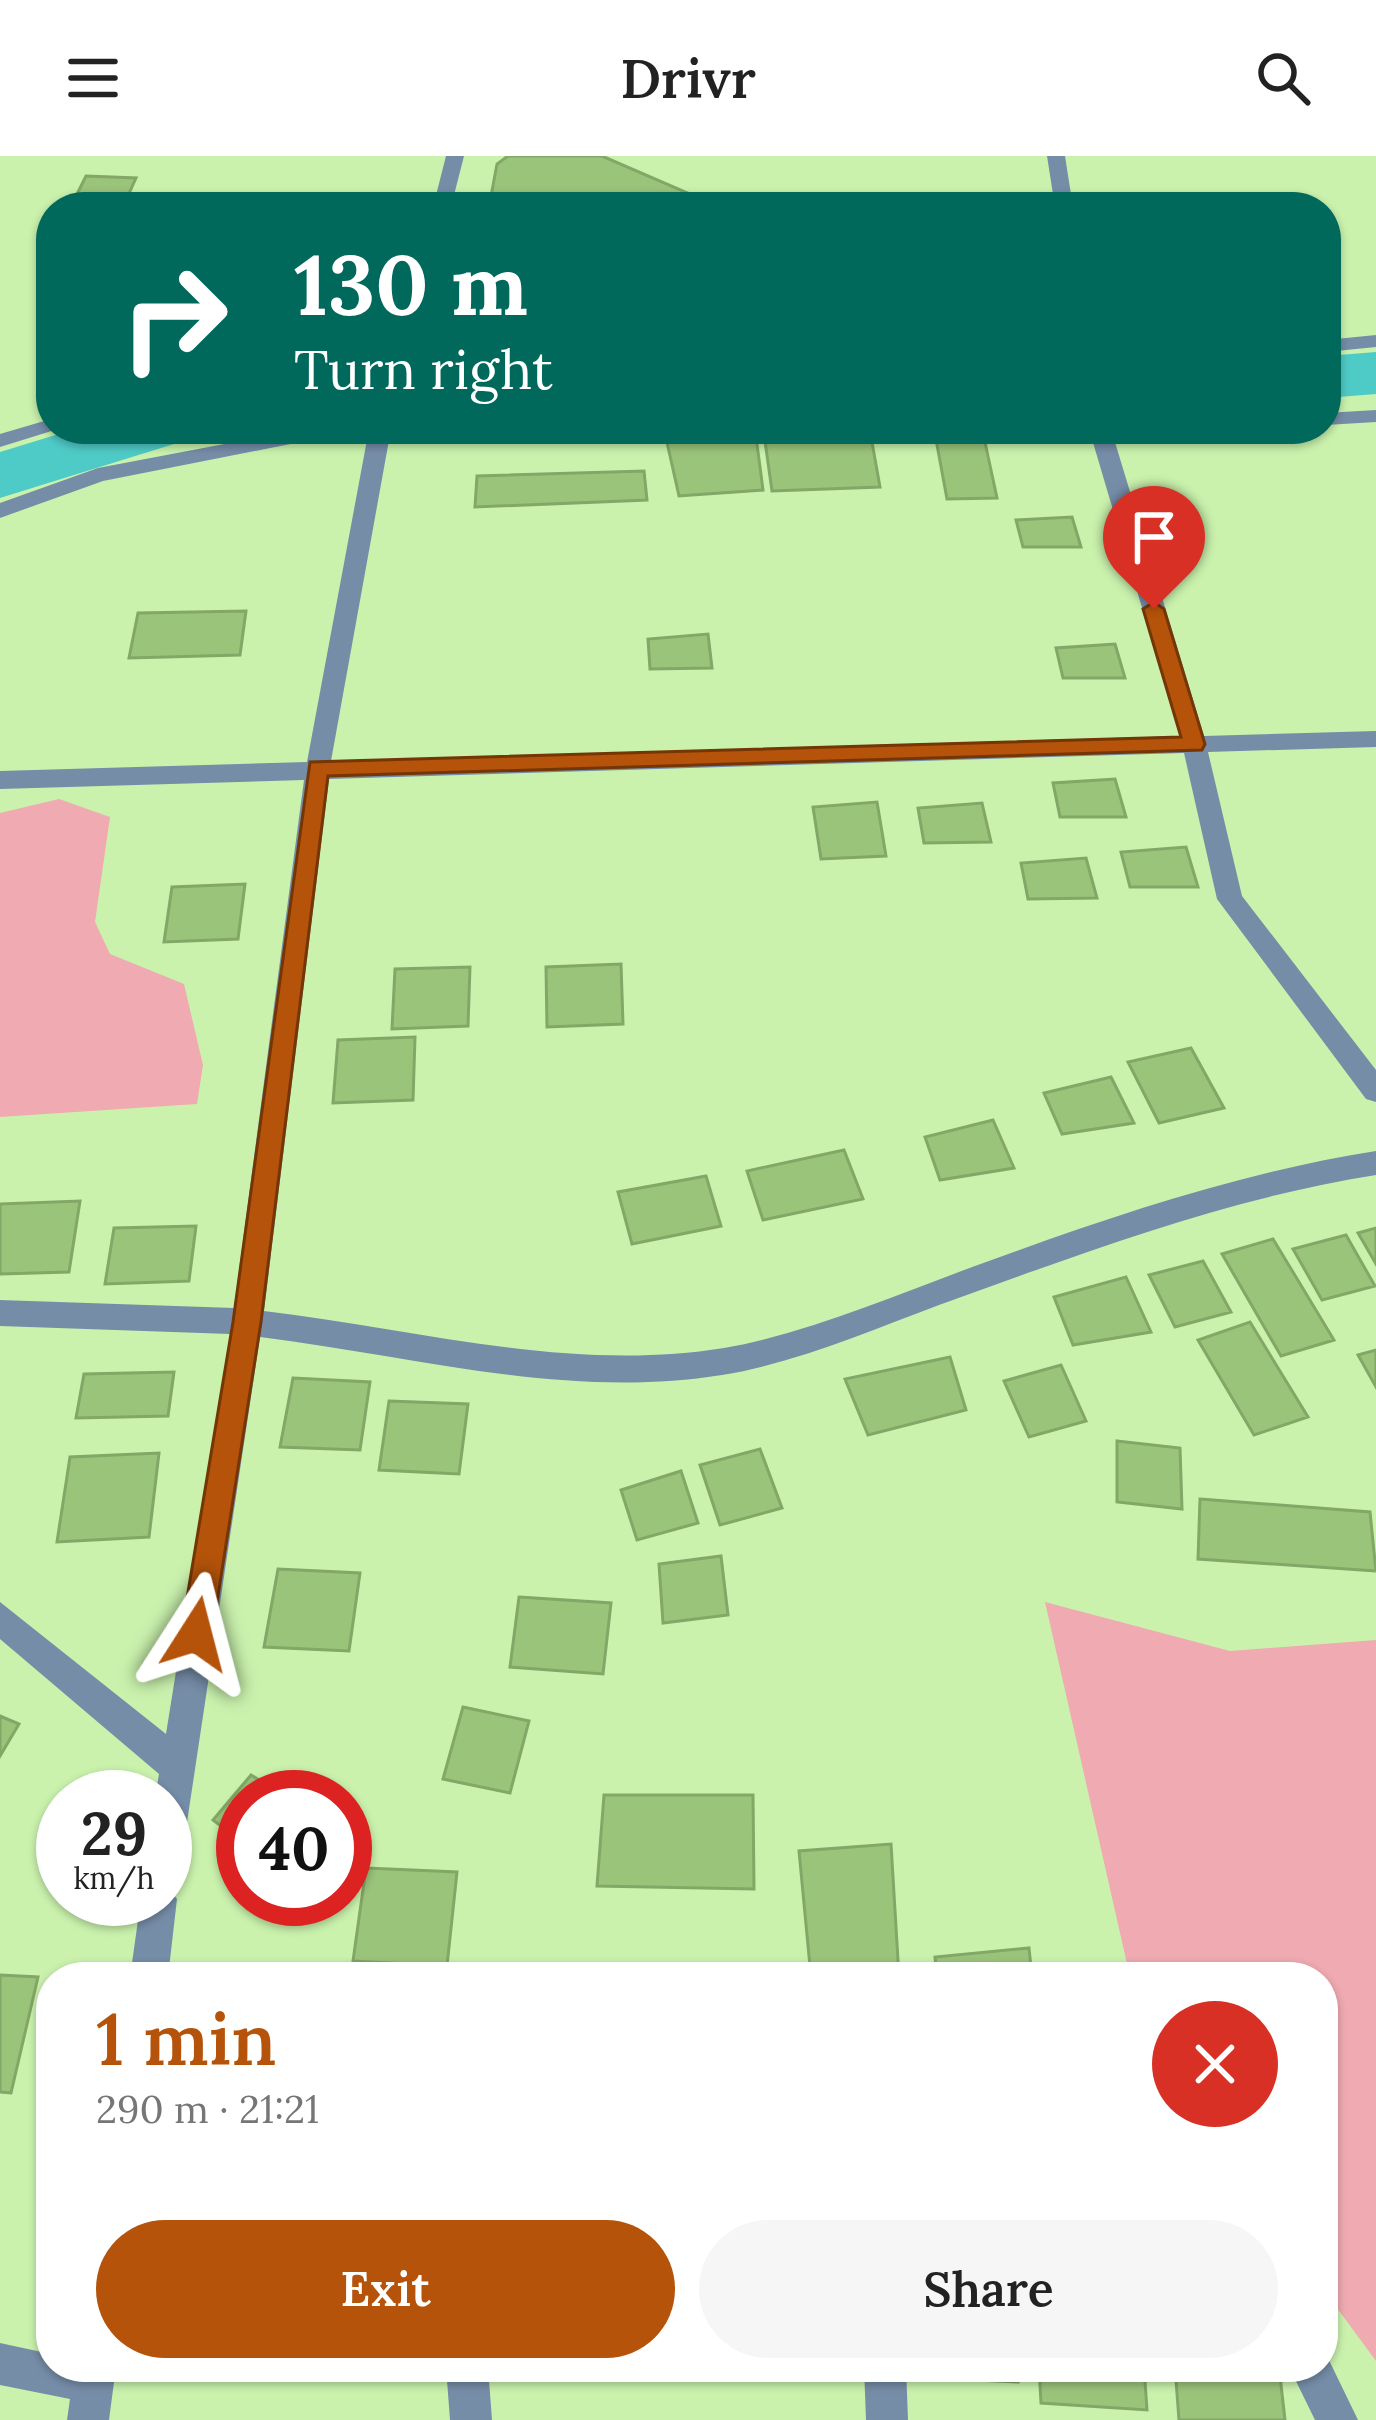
<!DOCTYPE html>
<html lang="en">
<head>
<meta charset="utf-8">
<style>
  :root { --surface:#fff; --page:#f6f6f6; --text:#222; --muted:#767676; --accent:#b45309 }
  body { margin:0; font-family:Lora,serif; background:var(--page); color:var(--text); height:100vh; display:flex; flex-direction:column; font-size:45px; white-space:nowrap }
  * { box-sizing:border-box; margin:0 }
  p { font-size:39px; color:var(--muted) }
  .icon { flex:none; width:66px; height:66px; fill:none; stroke:currentColor; stroke-width:2; stroke-linecap:round; stroke-linejoin:round }
  .map { position:relative; flex:1; overflow:hidden }
  .sheet { position:absolute; left:36px; top:1806px; width:1302px; height:420px; display:flex; flex-direction:column; background:var(--surface); border-radius:48px; box-shadow:0 3px 9px #0004 }
  .sheet>* { flex:none }
  .guide { position:absolute; left:36px; top:36px; width:1305px; height:252px; border-radius:48px; box-shadow:0 3px 9px #0004; background:#00695c; color:#fff; overflow:hidden }
  .speed { position:absolute; left:36px; top:1614px; display:flex; gap:24px; font-size:60px; font-weight:700; text-align:center }
  .speed>* { display:grid; place-content:center; width:156px; height:156px; border-radius:50%; background:var(--surface); box-shadow:0 3px 9px #0004; line-height:1 }
  .speed small { font-size:30px; font-weight:400 }
  .speed .limit { border:18px solid #d22; background:#fff; color:#111 }
  .pin { position:absolute; display:grid; place-items:center; width:102px; height:102px; color:#fff; margin:-123px -51px; border-radius:50% 50% 50% 0; rotate:-45deg; box-shadow:0 0 12px #0007 }
  .pin .icon { rotate:45deg }
  .me { position:absolute; width:132px; margin:-66px; rotate:9deg; stroke-linejoin:round; filter:drop-shadow(0 0 9px #0008) }
  .turn { display:flex; align-items:center; gap:42px; height:252px; padding:0 60px; font-size:54px }
  .turn .icon { width:156px; height:156px; stroke-width:2.5 }
  .turn b { display:block; font-size:84px; line-height:102px }
  .round { display:grid; place-items:center; flex:none; width:126px; height:126px; border-radius:63px; background:var(--page) }
  .headline { display:flex; align-items:center; justify-content:space-between; height:204px; padding:0 60px }
  h1 { font-size:72px; font-weight:600; line-height:90px; color:var(--accent) }
  .primary-button { display:flex; gap:24px; margin-top:auto; padding:24px 60px }
  .primary-button a { flex:1; height:138px; border-radius:72px; background:var(--accent); color:#fff; font-size:48px; font-weight:600; line-height:138px; text-align:center }
  .primary-button a+a { background:var(--page); color:var(--text) }
  header { display:flex; justify-content:space-between; align-items:center; height:156px; padding:0 60px; background:var(--surface); font-size:54px; font-weight:600 }
  .map>svg:first-child { display:block }
</style>
</head>
<body>
<header><svg class="icon" aria-label="menu" viewBox="0 0 24 24"><path d="M4 6h16M4 12h16M4 18h16"/></svg>Drivr<svg class="icon" aria-label="search" viewBox="0 0 24 24"><circle cx="10" cy="10" r="6"/><path d="M15 15l6 6"/></svg></header>
<div class="map">
<svg width="1376" height="2264" viewBox="0 0 1376 2264">
  <rect width="100%" height="100%" fill="#caf2ad"/>
  <path fill="#f0aab1" d="M59,643L110,661L95,766L110,798L184,828L203,909L197,948L0,961V657Z
    M1045,1446L1230,1495L1376,1484V2205L1323,2133V1821H1130Z"/>
  <g fill="none" stroke-linecap="round" stroke-linejoin="round">
    <path fill="#4fcbc7" fill-rule="evenodd" d="M1376,196V238L1326,242V200Z
      M75,273H185L174,288L0,342V296Z"/>
  </g>
  <path fill="#9bc47b" stroke="#83a766" stroke-width="3" d="M508,0H602L704,44L695,51H489L497,8Z
    M86,20L136,22L126,44L75,42Z
    M664,273H755L763,334L679,340Z
    M870,275L880,331L772,335L764,278Z
    M983,277L997,342L947,343L935,278Z
    M644,315L647,344L475,351L477,320Z
    M1072,361L1081,391H1023L1016,364Z
    M246,455L240,499L129,502L138,457Z
    M708,478L712,512L650,513L648,483Z
    M1115,488L1125,522H1063L1056,492Z
    M1115,623L1126,661H1060L1053,627Z
    M877,646L886,700L821,703L813,651Z
    M982,647L991,686L924,687L918,652Z
    M1186,691L1198,731H1130L1121,696Z
    M1086,702L1097,742L1028,743L1021,707Z
    M245,728L238,783L164,786L172,731Z
    M621,808L623,868L547,871L546,811Z
    M470,811L468,870L392,873L395,813Z
    M415,881L413,944L333,947L338,884Z
    M1191,892L1224,952L1159,967L1128,906Z
    M1111,921L1134,967L1062,978L1044,937Z
    M993,964L1014,1012L940,1024L925,981Z
    M844,994L863,1043L763,1064L747,1015Z
    M706,1020L721,1070L632,1088L618,1036Z
    M80,1045L69,1116L0,1118V1048Z
    M196,1070L189,1125L105,1128L114,1072Z
    M1376,1072V1108L1358,1077Z
    M1346,1079L1375,1130L1322,1144L1293,1093Z
    M1273,1083L1334,1184L1281,1200L1222,1098Z
    M1203,1105L1231,1156L1175,1171L1149,1119Z
    M1126,1121L1151,1176L1073,1189L1054,1141Z
    M1250,1166L1308,1261L1254,1279L1198,1184Z
    M1376,1194V1231L1358,1199Z
    M950,1201L966,1254L868,1279L845,1223Z
    M1061,1209L1086,1265L1029,1281L1004,1225Z
    M174,1216L168,1260L76,1262L84,1218Z
    M293,1222L370,1226L360,1294L280,1291Z
    M389,1245L468,1248L459,1318L379,1314Z
    M1117,1285L1180,1292L1182,1353L1117,1346Z
    M760,1293L782,1352L720,1369L700,1309Z
    M159,1297L149,1381L57,1386L70,1301Z
    M681,1315L698,1367L637,1384L621,1334Z
    M1200,1343L1370,1356L1376,1415L1198,1403Z
    M721,1400L728,1459L663,1467L659,1408Z
    M278,1413L360,1417L349,1495L264,1491Z
    M519,1441L611,1447L603,1518L510,1511Z
    M463,1551L529,1565L510,1637L443,1623Z
    M0,1560L19,1568L0,1600Z
    M251,1619L287,1641H243V1687L213,1664Z
    M604,1639H753L754,1733L597,1730Z
    M891,1688L899,1821H811L799,1695Z
    M366,1712L457,1716L447,1810L353,1805Z
    M1029,1792L1032,1821H937L935,1801Z
    M0,1819L38,1821L11,1937L0,1936Z
    M911,2211H1017L1018,2226L912,2221Z
    M1039,2211H1144L1147,2254L1041,2247Z
    M1175,2211H1279L1285,2264H1179Z"/>
  <g fill="none" stroke-linecap="round" stroke-linejoin="round">
    <path fill="#768da8" fill-rule="evenodd" d="M446,0H464L451,51H433Z
      M1047,0H1065L1073,51H1055Z
      M1376,179V191L1326,196V184Z
      M1376,254V266L1326,269V257Z
      M51,263V273H58L0,291V278Z
      M303,273H347L336,279L103,325L0,362V347L98,312Z
      M369,273H391L331,605L1180,580L1089,273H1111L1204,580L1376,575V591L1208,596L1242,740L1376,914V946L1366,943L1217,743L1184,597L329,623L264,1155C417,1173 569,1217 724,1192C809,1177 893,1140 975,1110C1107,1062 1237,1017 1376,995V1019C1224,1043 1084,1097 939,1149C869,1175 796,1207 722,1219C566,1244 414,1200 260,1181L183,1693L178,1706L165,1711V1641H155L159,1618L0,1483V1446L166,1578L230,1178L0,1170V1144L234,1152L304,624L0,633V615L307,606Z
      M165,1727L177,1743L168,1821H130L141,1743H165Z
      M0,2187L51,2198V2211H116L109,2264H67L70,2243L0,2229Z
      M1325,2196L1358,2264H1315L1289,2211H1323Z
      M446,2211H488L492,2264H450Z
      M864,2211H906L908,2264H866Z"/>
  </g>
  <path fill="#b45309" stroke="#753606" stroke-width="3" d="M1154,446L1164,453L1205,588L1202,594L328,620L261,1166L212,1478L207,1489L196,1493L185,1489L181,1478L233,1166L310,606L1181,581L1143,453Z"/>
</svg>
<div class="speed"><div>29<small>km/h</small></div><div class="limit">40</div></div>
<div class="pin" style="left:1154px;top:453px;background:#d93025"><svg class="icon" aria-label="arrive" viewBox="0 0 24 24"><path d="M6 21V4h12l-3 4 3 4H6"/></svg></div>
<svg class="me" style="left:196px;top:1478px" viewBox="-20 -20 40 40"><path d="M0-17L14 15 0 8-14 15z" fill="#b45309" stroke="#fff" stroke-width="4"/></svg>
<div class="guide">
<div class="turn"><svg class="icon" aria-label="right" viewBox="0 0 24 24"><path d="M7 20v-9h11M14 6l5 5-5 5"/></svg><div><b>130 m</b>Turn right</div></div>
</div>
<section class="sheet">
<div class="headline"><div><h1>1 min</h1><p>290 m · 21:21</p></div><a class="round" style="background:#d93025;color:#fff"><svg class="icon" aria-label="close" viewBox="0 0 24 24"><path d="M6 6l12 12M18 6L6 18"/></svg></a></div>
<div class="primary-button"><a>Exit</a><a>Share</a></div>
</section>
</div>
</body>
</html>
